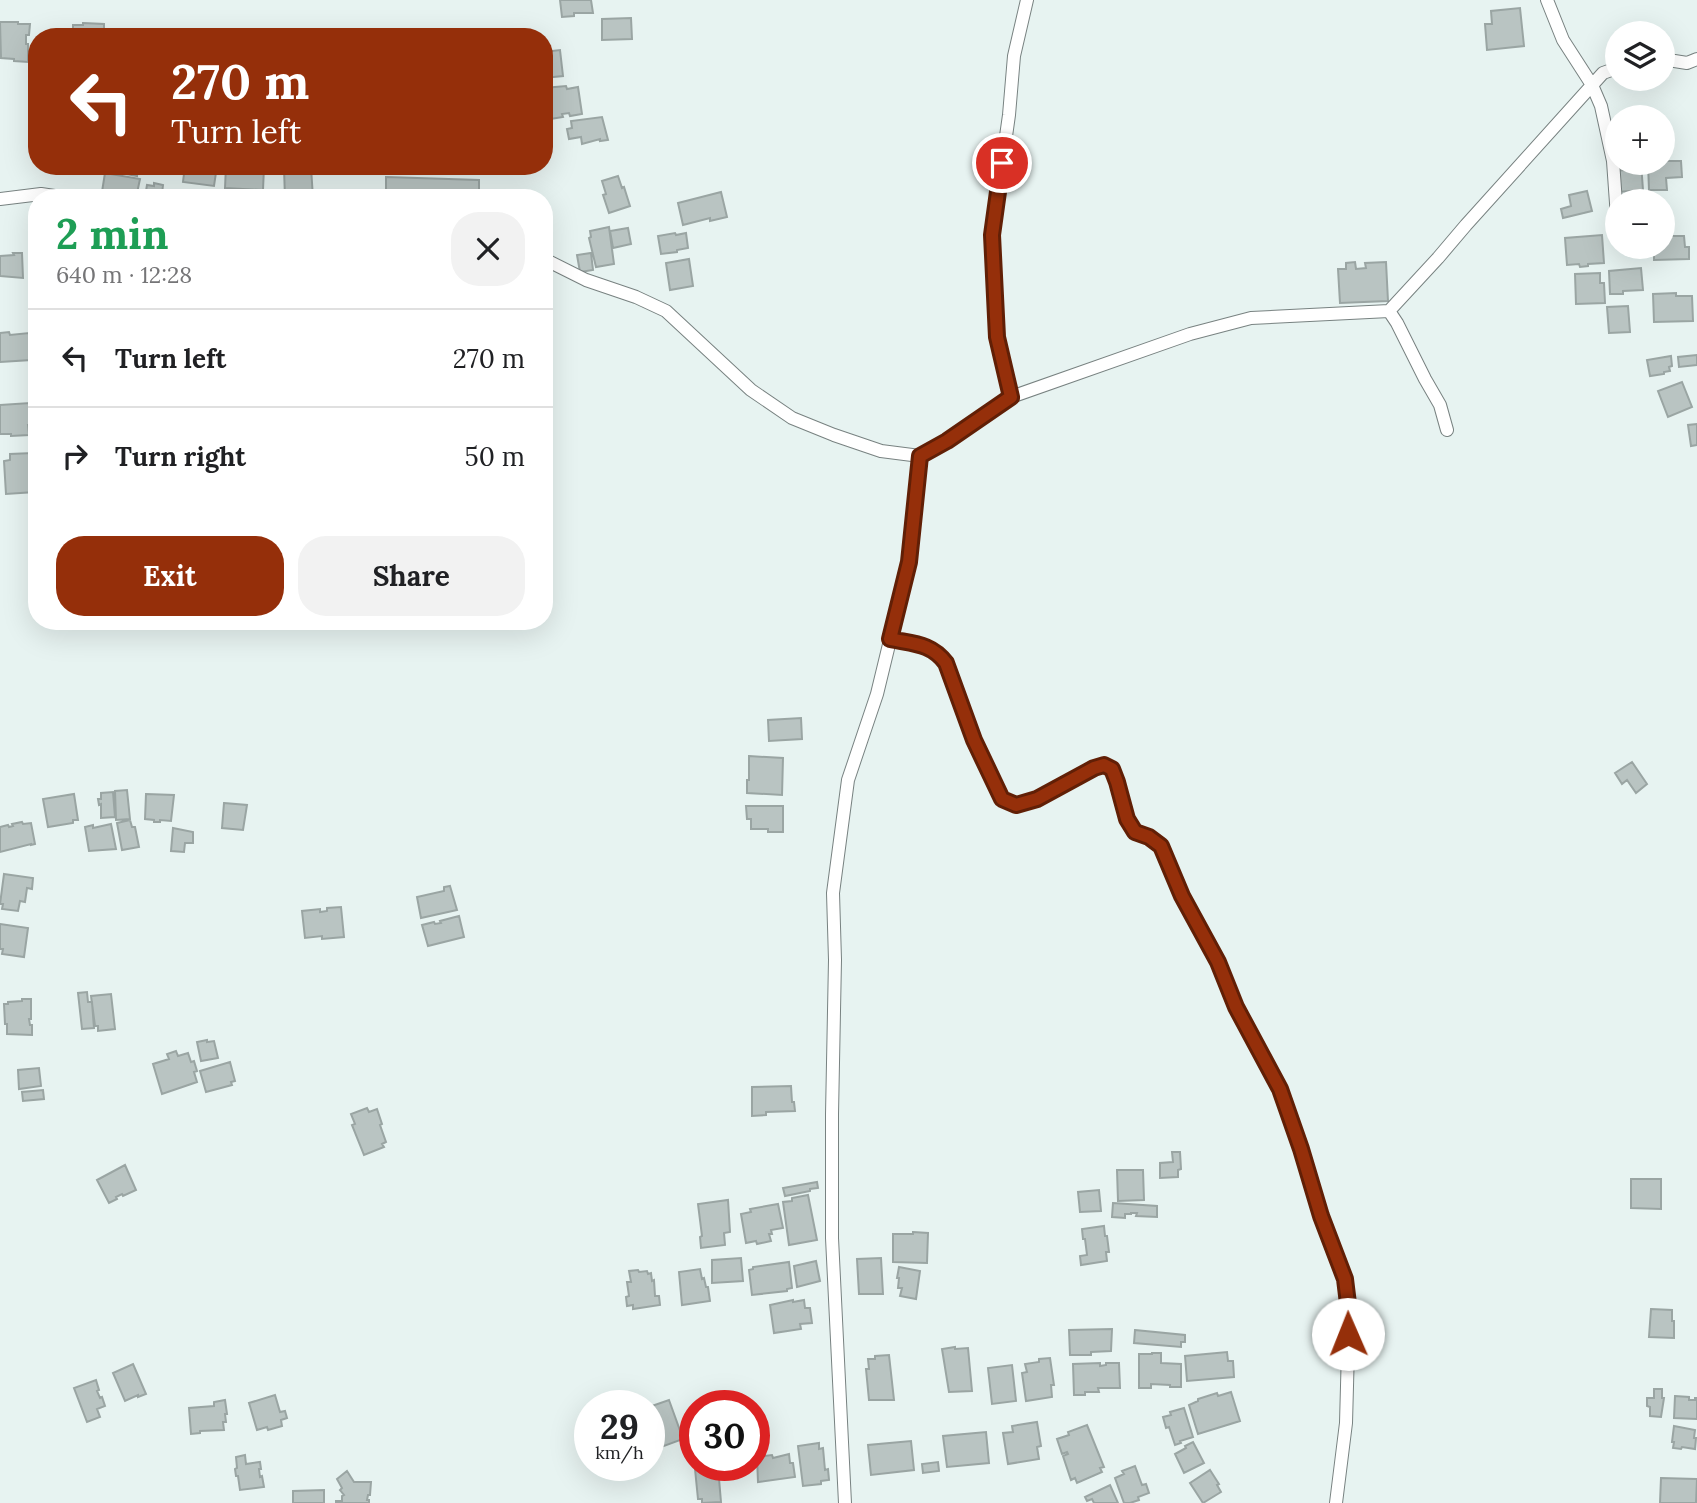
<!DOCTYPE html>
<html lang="en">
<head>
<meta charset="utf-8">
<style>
  :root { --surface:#fff; --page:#f2f2f2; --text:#202124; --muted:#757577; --line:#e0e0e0; --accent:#952f0a }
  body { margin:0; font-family:Lora,serif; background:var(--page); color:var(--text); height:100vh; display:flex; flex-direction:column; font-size:26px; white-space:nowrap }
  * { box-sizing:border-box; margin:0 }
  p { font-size:23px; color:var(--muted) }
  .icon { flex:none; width:38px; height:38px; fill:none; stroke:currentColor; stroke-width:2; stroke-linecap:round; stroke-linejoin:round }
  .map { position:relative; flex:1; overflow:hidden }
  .details { position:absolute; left:28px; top:189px; width:525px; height:441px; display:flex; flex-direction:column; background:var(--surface); border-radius:28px; box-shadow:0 7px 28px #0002 }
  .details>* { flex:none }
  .guide { position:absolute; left:28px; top:28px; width:525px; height:147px; border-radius:28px; box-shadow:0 7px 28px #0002; background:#952f0a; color:#fff; overflow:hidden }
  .fabs { position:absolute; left:1605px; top:21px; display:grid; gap:14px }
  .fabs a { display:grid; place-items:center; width:70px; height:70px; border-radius:50%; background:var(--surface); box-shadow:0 7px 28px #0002; font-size:35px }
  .speed { position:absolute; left:574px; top:1390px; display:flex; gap:14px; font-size:35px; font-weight:700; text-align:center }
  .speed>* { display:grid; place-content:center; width:91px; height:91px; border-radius:50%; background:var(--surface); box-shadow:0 7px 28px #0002; line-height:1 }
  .speed small { font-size:18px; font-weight:400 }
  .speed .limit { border:10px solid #d22; background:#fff; color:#111 }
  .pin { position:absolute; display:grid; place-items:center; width:60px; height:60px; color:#fff; margin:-30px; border:4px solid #fff; border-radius:50%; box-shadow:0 2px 7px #0007 }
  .me { position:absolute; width:77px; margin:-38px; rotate:359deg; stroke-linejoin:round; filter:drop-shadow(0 0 5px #0008) }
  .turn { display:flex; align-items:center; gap:24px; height:147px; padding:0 28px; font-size:32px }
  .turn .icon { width:91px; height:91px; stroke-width:2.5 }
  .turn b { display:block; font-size:49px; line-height:60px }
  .round { display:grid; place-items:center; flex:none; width:74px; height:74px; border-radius:28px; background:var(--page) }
  .head { display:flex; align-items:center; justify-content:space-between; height:119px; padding:0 28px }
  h1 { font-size:42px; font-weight:800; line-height:52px; color:#1e9e55 }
  .action { display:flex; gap:14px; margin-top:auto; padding:14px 28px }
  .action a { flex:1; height:80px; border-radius:28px; background:var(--accent); color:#fff; font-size:28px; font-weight:800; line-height:80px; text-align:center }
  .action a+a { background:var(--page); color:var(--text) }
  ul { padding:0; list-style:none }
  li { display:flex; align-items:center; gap:21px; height:98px; padding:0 28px; border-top:2px solid var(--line) }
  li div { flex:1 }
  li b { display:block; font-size:26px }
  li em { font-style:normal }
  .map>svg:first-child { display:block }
</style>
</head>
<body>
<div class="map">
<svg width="1697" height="1503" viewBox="0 0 1697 1503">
  <rect width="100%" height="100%" fill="#e7f3f1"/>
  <path fill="#b9c4c2" stroke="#9aa5a3" stroke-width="2" d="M560,0H591L593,13H574V16L562,17Z
    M1520,8L1524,46L1487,50L1485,24H1492L1491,11Z
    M631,18L632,39L602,40V19Z
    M0,22H18V24H30L29,35H26V44H28V62L14,61V59L1,58Z
    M83,23L104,24V35H101V37L73,36V25H83Z
    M560,50L563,76L544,78V52Z
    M566,86L567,89L578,87L582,114L570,116L569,113L562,114L563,117L544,120V88Z
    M602,117L608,140L600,141V139L582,144L581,137L569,139L567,129L572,128L571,121Z
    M1662,161H1681L1682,177L1666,178L1667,190H1649L1648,163H1662Z
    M1624,163H1641L1643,190L1618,192L1616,171L1624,170Z
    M109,166H138L137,176L126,174V173L109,172Z
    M185,166H217L214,186L183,182Z
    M226,166L237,167V169L247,170V166L264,167L263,190L225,188Z
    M311,167L313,198H285L284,168Z
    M105,173L140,179L136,198H101Z
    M618,176L622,188L624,187L630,206L609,213L603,195L606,194L602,181Z
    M386,177L479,180V198H386Z
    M154,183L163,185L162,194L168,195V198H142L143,191H146L147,185L154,186Z
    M1587,191L1592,211L1563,218L1561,209L1571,206L1569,195Z
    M721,192L727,217L710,221V218L683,225L678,203Z
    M609,227L614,264L596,267L589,238L591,237L590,231Z
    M628,228L631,244L613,248L610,231Z
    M675,233L676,235L686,233L688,248L677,250V252L661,254L658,236Z
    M1602,235L1604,263L1588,264V266L1580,267L1579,264L1567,265L1565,238Z
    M1662,236H1684L1685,247H1689V259L1654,260V247H1662Z
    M13,253H22L23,278L0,276V256L14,255Z
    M591,253L593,270L580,272L577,255Z
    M689,259L693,286L670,290L666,263Z
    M1355,262L1356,269L1366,268L1365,263L1386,262L1388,301L1340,303L1338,269H1346V263Z
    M1641,268L1643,290L1623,291V294H1610L1609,271Z
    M1600,273V283H1604L1605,303L1576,304L1575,274Z
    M1676,293V296H1692L1693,321L1654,322L1653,294Z
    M1628,306L1630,332L1609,333L1607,307Z
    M9,332L10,335L29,333L31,360L0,362V333Z
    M1697,355V365L1679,367L1678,357Z
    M1671,356L1672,366L1669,367L1670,371L1664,372V374L1650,376L1647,360Z
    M1682,382L1692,407L1668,417L1658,391Z
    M30,403L31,425H28L29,435L11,436V434H0V405Z
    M1697,424V445L1691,446L1688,425Z
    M33,453L35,492L6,494L4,461L10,460V454Z
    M801,718L802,739L769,741L768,720Z
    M749,756L783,758L782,795L747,793V780H749Z
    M1632,762L1647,784L1636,793L1627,780L1622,784L1615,773Z
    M127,790L130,819L116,820L115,791Z
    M113,792L115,817L101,818V804L99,805L98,799H101V793Z
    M74,794L78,820H73V823L48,827L43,799Z
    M146,794L174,795L171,821L160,820V822H154V820L145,819Z
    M224,803L247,805L243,830L222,828Z
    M746,806H783V832H768V829H751V819H747Z
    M130,820L132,827H135L139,847L122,850L117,823Z
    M22,822L23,824L31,823L35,844L31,845V844L0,852V827L8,825L9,827L13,826L12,824Z
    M111,824L116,849L89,851L85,827L93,825V828Z
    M173,828L193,832V843H185L184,852L171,851Z
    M4,874L33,878L32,889L27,888L25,902L20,901L18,911L2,909L3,904H0Z
    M450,886L457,910L421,918L417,897L444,891V887Z
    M341,907L344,937L322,939V936L305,938L302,911L320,909V912L327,911V908Z
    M459,916L464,937L428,946L422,925L434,922L435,924L441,923L440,921Z
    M0,924L28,928L24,957L2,954L3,949H0Z
    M87,992L88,1002H92L94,1028L82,1029L78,993Z
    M111,994L115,1029L98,1031V1026H95L91,996Z
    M22,999H31V1019H29L30,1025H32V1035L7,1034V1024H5L4,1004H8V1002L22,1001Z
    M207,1040V1042L214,1041L218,1058L201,1061L197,1042Z
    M176,1051L178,1056L188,1053L191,1062L194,1061L197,1071L194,1072L197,1082L162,1094L153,1064L169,1059L167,1054Z
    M230,1062L235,1081L231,1082L232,1085L206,1092L200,1071Z
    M39,1068L41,1086L19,1089L18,1070Z
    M791,1086L792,1102H794L795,1111L766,1112V1115L752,1116V1087Z
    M43,1090L44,1099L23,1101L22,1092Z
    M367,1108L369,1112L377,1109L382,1124L380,1125L386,1142L382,1144L384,1147L364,1155L352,1125L355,1124L351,1114Z
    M1172,1152H1180L1181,1169L1178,1170V1177L1160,1178V1163L1173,1162Z
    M125,1165L136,1190L123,1196L122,1194L116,1197L117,1199L109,1203L97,1180Z
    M1117,1170H1143L1144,1200L1118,1201Z
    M1631,1179H1661V1209L1631,1208Z
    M817,1182L818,1188L810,1189V1191L785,1196L783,1188Z
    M1099,1190L1101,1211L1080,1212L1078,1192Z
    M808,1195L817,1240L789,1245L783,1202L792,1201V1198Z
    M728,1200L730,1232L724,1233L725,1245L701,1248L700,1237L702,1236L698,1204Z
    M1113,1203L1157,1206V1217L1136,1216L1137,1213H1131V1214H1125V1218L1112,1217Z
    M778,1204L783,1228L771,1230L772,1234H769L771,1241L757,1244L756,1241L746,1243L741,1214L751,1212L750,1209Z
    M1104,1226L1105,1236H1107L1109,1252H1106L1107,1261L1081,1265L1080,1256L1087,1255L1085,1239H1083L1082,1229Z
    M913,1232L928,1233L927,1263L893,1262V1234H913Z
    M741,1258L743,1281L712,1283V1260Z
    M881,1258L883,1294H859L857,1259Z
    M816,1261L820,1281L797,1287L794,1266Z
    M789,1262L792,1288L787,1289V1291L752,1295L749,1270L753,1269V1267Z
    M899,1267L920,1271L916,1299L900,1296L902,1288H898L899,1278H897Z
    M700,1269L702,1279L704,1278L706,1287H708L710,1301L682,1305L679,1272Z
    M638,1270L639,1272L647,1271L648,1274L651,1273L652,1281L654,1280L655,1296H659L660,1305L633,1309V1305L627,1306L626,1297L629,1296L627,1282H631L629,1271Z
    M793,1300V1302L804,1300L805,1308H810L812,1323L800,1324L801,1329L774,1333L770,1305Z
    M1651,1309L1672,1310V1321H1674V1338L1649,1337Z
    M1112,1329L1111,1351L1091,1352V1355H1070L1069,1330Z
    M1135,1330L1185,1335V1342H1181V1347L1134,1343Z
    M955,1347V1349L968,1348L972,1391L949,1392L942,1349Z
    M1227,1352L1228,1361H1233L1234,1377L1187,1381L1185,1356Z
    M1152,1353H1161V1363L1181,1364V1387H1170V1385L1151,1384V1388H1139V1354H1152Z
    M889,1355L894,1400H869L866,1369H869L868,1359H875V1356Z
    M1050,1358L1054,1385H1051L1052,1397L1026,1401L1022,1373L1027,1372L1025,1364L1039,1362V1359Z
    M1100,1363V1366L1106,1365V1363H1119L1120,1388H1098L1099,1392H1085V1395H1074L1073,1364Z
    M133,1364L146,1394L138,1397V1395L125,1401L113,1373Z
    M1012,1365L1016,1401L992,1404L988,1368Z
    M96,1380L99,1390L97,1391L100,1398L102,1397L105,1406L97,1409L100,1417L87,1422L74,1388Z
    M1654,1389H1662V1398H1664L1661,1417L1650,1416V1407L1647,1406V1398H1654Z
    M1231,1392L1240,1421L1198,1434L1189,1405L1198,1401V1399L1217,1393L1218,1396Z
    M275,1395L280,1412L285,1411L287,1418L281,1420L282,1426L268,1430L267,1427L257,1430L249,1403Z
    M1675,1396L1689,1397V1400H1695V1398H1697V1419L1674,1418Z
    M225,1400L227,1414H225L226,1422H223L224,1430L200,1431V1433L191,1434L189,1408L214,1406V1402Z
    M669,1400L683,1439L653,1450L649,1438V1407Z
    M1184,1408L1193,1437L1180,1441L1181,1443L1175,1445L1169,1427L1166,1428L1163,1417L1171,1415L1170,1412Z
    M1037,1422L1041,1446L1037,1447L1039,1459L1008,1464L1003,1433L1013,1432L1012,1426Z
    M1087,1425L1104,1467L1100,1468L1102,1472L1077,1483L1075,1478L1071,1480L1063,1456L1068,1454L1067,1452L1062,1454L1057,1439L1069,1435L1068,1432Z
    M1674,1426L1695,1430L1694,1438H1696L1695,1449L1682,1447L1681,1449L1673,1448L1674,1442H1672Z
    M986,1432L989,1463L947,1467L943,1436Z
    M911,1441L914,1470L871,1475L868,1445Z
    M1193,1442L1204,1463L1184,1473L1175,1454L1186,1448L1185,1446Z
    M819,1443V1449L823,1448L825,1470L828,1469L829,1480L821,1481V1484L803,1486L798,1446Z
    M789,1454L790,1463H793L795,1477L758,1482L757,1457L772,1455L773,1458Z
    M245,1455L246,1464L260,1462L261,1469H259L260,1477L262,1476L264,1487L240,1490L238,1476H236L235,1469L237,1468L236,1457Z
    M938,1462L939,1471L923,1473L922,1464Z
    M1135,1466L1142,1485L1146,1484L1149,1493L1138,1497L1139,1500L1130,1503H1124L1115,1478L1124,1474L1122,1471Z
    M718,1467L721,1502L702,1503V1499H698L695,1469Z
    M1210,1470L1219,1484L1217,1485L1221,1492L1203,1503L1190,1483Z
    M347,1471L354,1482H371L370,1495H368L367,1500H369V1503H336V1501H342V1496L344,1495L340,1490L342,1488L337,1479Z
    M1661,1478L1697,1479L1696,1503H1660Z
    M1110,1485L1118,1503H1094L1092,1499L1087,1501L1085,1497Z
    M324,1490V1503H293V1491Z"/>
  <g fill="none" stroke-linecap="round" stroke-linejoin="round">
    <g stroke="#788281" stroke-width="14">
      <path id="street" d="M1547,0L1563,40L1592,85L1601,106L1613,161L1617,217
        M1662,59L1687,63L1697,59
        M0,199L41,194L68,198
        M544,259L586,280L636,297L666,311L751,390L792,418L834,435L881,451L920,456L947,441L1011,397L1190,334L1251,318L1389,311L1438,258L1466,225L1603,73L1617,68
        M1389,311L1397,323L1425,379L1440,405L1447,430
        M1011,397L997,337L992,235L1009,115L1014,56L1027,0
        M890,639C913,643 931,643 946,663L974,740L1002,799L1016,805L1037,799L1094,768L1104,765L1112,769L1127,819L1135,832L1149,837L1161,846L1182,896L1218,962L1236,1007L1280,1089L1301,1149L1321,1216L1345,1279L1349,1312L1346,1423L1336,1503
        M845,1503L832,1238V1114L835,960L833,893L848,780L877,694L909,562L920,456"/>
    </g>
    <use href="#street" stroke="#fff" stroke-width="12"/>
  </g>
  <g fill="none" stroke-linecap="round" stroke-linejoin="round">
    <g stroke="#611f06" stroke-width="18">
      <path id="route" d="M1002,163L992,235L997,337L1011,397L947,441L920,456L909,562L890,639C913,644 931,643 946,663L974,740L1002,799L1016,805L1037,799L1094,768L1104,765L1112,769L1117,782L1127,819L1135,832L1149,837L1161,846L1182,896L1218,962L1236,1007L1280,1089L1301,1149L1321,1216L1345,1279L1349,1312L1348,1334"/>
    </g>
    <use href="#route" stroke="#952f0a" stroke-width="12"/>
  </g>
</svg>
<div class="fabs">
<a><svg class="icon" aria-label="layers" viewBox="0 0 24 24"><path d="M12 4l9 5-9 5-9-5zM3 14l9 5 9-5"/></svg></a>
<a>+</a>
<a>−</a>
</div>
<div class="speed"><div>29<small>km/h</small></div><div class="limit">30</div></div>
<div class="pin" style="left:1002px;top:163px;background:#d93025"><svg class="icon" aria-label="arrive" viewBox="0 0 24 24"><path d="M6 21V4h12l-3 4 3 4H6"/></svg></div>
<svg class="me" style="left:1348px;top:1334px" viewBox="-20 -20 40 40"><circle r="19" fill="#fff"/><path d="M0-13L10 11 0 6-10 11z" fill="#952f0a"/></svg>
<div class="guide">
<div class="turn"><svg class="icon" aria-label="left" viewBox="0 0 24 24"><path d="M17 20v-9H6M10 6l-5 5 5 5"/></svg><div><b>270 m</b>Turn left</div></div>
</div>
<section class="details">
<div class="head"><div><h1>2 min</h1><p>640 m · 12:28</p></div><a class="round"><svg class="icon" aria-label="close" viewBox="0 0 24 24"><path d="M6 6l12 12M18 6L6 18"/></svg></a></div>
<ul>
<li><svg class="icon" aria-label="left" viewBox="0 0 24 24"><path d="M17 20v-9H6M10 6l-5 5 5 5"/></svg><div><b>Turn left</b></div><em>270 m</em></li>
<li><svg class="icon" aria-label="right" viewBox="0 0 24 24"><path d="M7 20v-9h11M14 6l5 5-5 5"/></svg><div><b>Turn right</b></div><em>50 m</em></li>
</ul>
<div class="action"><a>Exit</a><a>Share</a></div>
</section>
</div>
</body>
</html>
